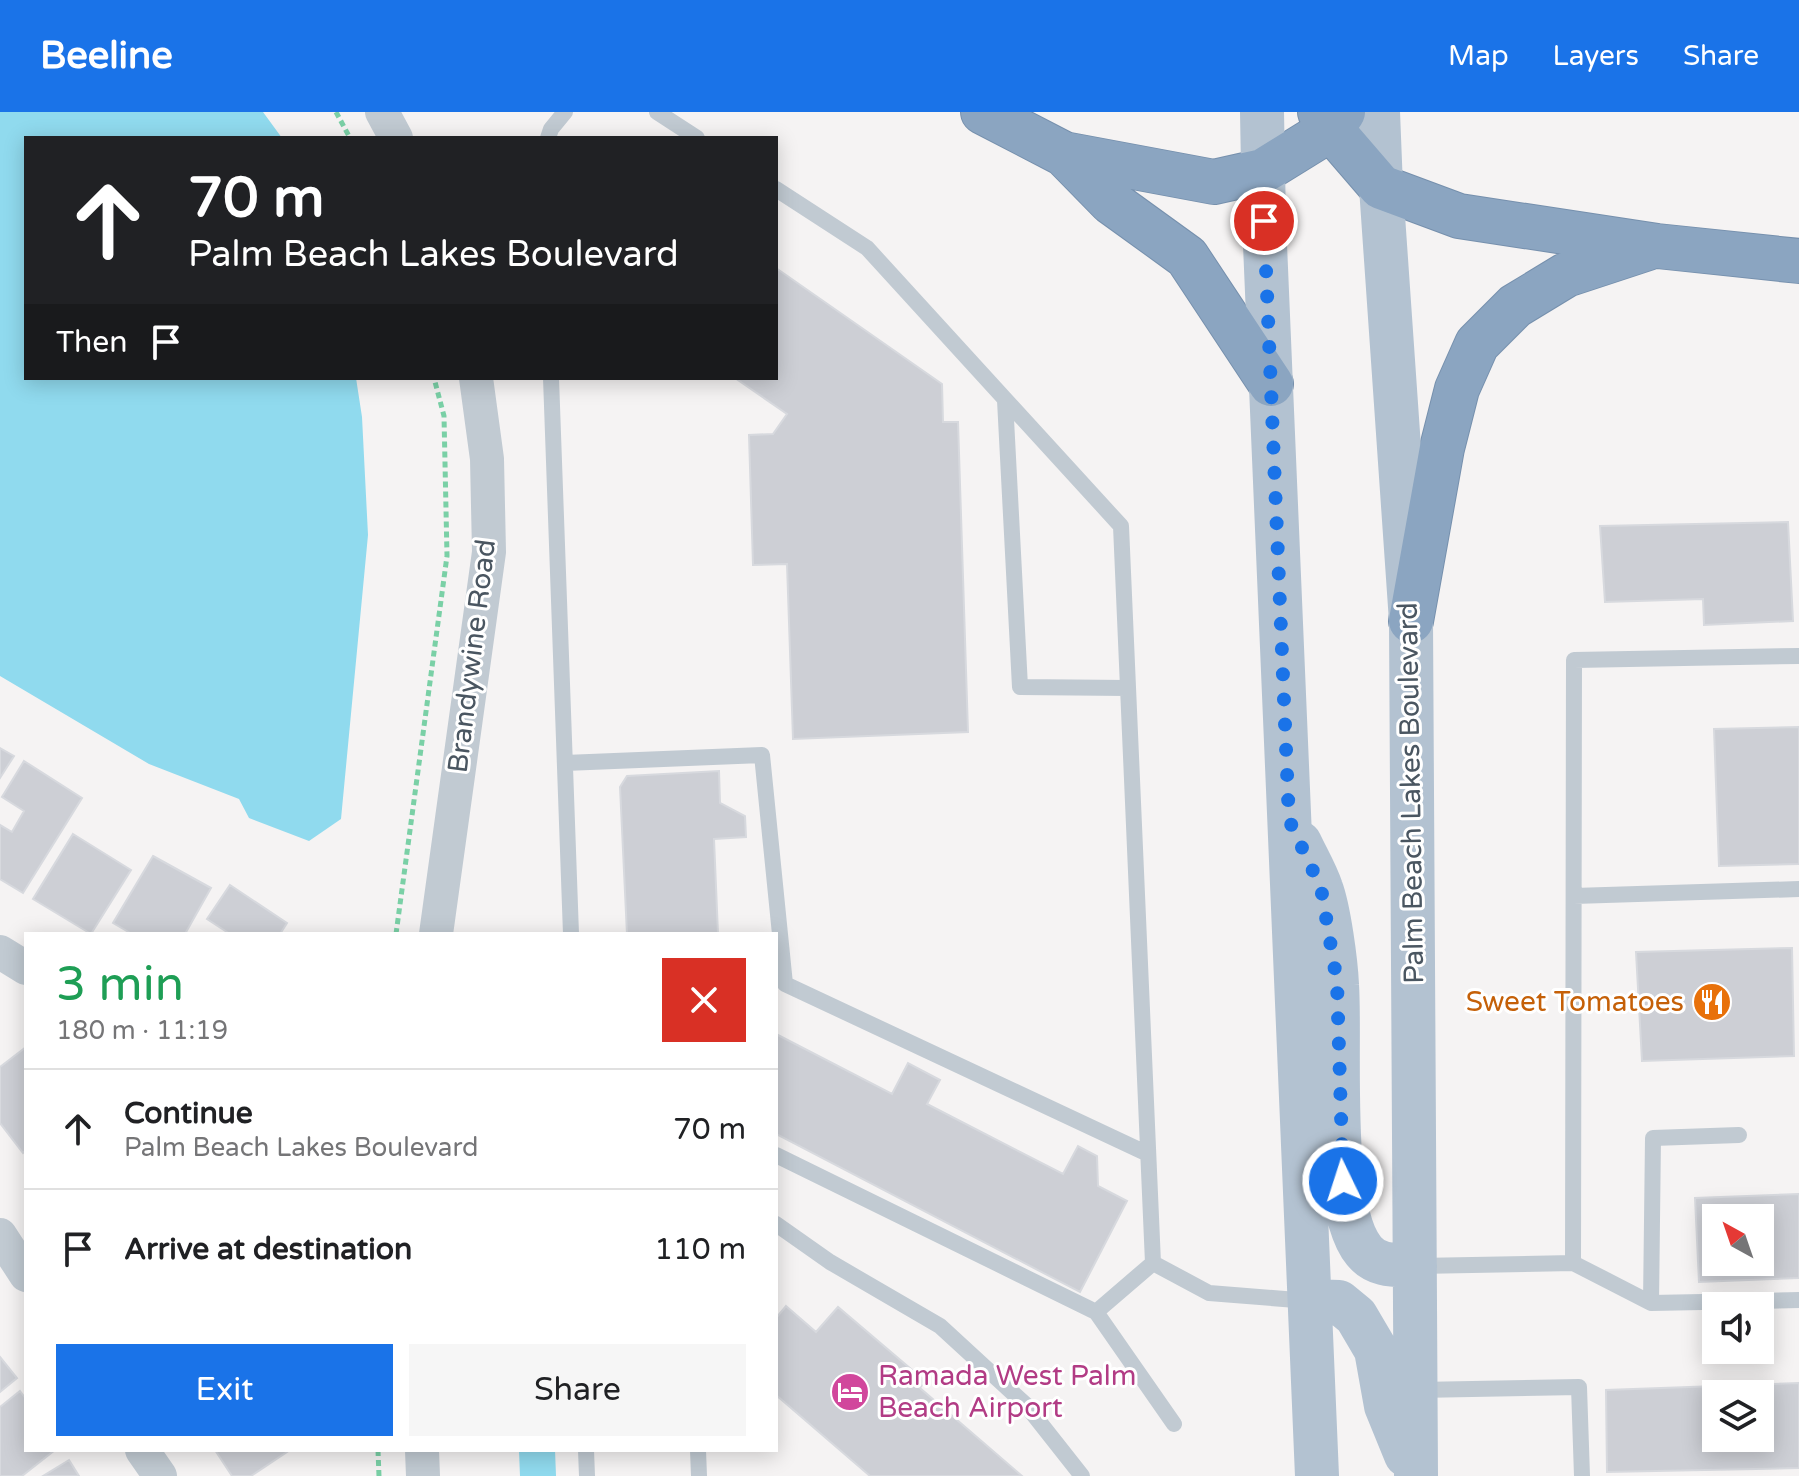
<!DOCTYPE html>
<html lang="en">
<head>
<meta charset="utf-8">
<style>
  :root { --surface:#fff; --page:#f6f6f6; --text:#202124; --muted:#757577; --line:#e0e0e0; --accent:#1a73e8 }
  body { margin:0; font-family:"Varela Round",sans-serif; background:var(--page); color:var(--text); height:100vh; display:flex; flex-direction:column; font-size:30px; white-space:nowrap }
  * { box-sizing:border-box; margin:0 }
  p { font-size:26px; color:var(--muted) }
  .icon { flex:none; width:44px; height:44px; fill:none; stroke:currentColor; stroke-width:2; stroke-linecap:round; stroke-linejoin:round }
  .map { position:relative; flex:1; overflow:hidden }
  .drawer { position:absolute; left:24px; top:820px; width:754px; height:520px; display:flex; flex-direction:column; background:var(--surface); border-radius:0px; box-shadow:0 4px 20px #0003 }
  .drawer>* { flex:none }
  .top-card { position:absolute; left:24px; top:24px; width:754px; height:244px; border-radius:0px; box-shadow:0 4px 20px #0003; background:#202124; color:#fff; overflow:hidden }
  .needle { width:52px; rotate:320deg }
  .buttons { position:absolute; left:1702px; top:1092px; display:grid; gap:16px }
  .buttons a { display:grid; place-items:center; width:72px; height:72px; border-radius:0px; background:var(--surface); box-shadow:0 4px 20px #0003; font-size:40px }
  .pin { position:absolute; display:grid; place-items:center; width:68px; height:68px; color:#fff; margin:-34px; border:4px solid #fff; border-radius:50%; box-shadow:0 2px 8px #0007 }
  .me { position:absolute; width:88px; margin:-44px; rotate:356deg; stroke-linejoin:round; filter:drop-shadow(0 0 6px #0008) }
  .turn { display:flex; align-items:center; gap:28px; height:168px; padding:0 32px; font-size:36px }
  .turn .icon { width:104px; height:104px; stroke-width:2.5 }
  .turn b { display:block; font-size:56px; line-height:68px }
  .then { display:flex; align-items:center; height:76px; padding:0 32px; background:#0003; gap:16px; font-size:30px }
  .round { display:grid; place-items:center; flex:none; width:84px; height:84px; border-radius:0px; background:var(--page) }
  .summary { display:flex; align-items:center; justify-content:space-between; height:136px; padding:0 32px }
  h1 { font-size:48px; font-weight:600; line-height:60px; color:#1e9e55 }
  .primary-button { display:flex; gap:16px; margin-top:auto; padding:16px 32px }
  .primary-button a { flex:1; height:92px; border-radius:0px; background:var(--accent); color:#fff; font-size:32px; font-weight:600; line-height:92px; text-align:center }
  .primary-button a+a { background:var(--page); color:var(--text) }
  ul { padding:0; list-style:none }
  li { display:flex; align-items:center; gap:24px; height:120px; padding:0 32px; border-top:2px solid var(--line) }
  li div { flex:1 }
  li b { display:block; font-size:30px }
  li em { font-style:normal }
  header { display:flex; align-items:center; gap:48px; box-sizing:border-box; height:112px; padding:0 40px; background:var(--accent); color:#fff }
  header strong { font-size:38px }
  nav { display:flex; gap:44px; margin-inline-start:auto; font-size:28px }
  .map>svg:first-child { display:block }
</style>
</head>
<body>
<header>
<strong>Beeline</strong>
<nav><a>Map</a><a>Layers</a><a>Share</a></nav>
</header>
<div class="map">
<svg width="1799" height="1364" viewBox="0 0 1799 1364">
  <rect width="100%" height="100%" fill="#f5f3f3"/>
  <path fill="#90daee" d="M0,0H263L282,26H26V266H356L362,305L368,423L341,707L309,729L249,706L239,687L149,652L0,564Z"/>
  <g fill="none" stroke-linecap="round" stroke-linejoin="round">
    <path stroke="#90daee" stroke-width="36" d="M537,1338L538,1364"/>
  </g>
  <path fill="#cdcfd5" stroke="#d7d9de" stroke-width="2" fill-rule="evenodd" d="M776,156L942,272L943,310H958L968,620L793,627L787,452L753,453L749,323L773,322L787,302L735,266H776Z
    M1788,410L1793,509L1704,513L1703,487L1605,490L1600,414Z
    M1799,615V752L1719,754L1714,617Z
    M0,636L14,644L0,666Z
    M24,649L82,686L23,781L0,767V713L12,720L24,699L2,685Z
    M719,659L720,691L745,704L746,725L714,727L718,822H627L620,675L627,664Z
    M73,722L131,758L91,822L33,787Z
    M153,744L211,776L185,822H132L113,811Z
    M230,773L287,811L280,822H230L207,807Z
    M1792,836L1794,944L1642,949L1636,840Z
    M776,922L892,982L908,951L940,968L927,992L1063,1062L1078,1034L1097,1044L1098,1074L1127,1089L1080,1180L776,1022Z
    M26,935V1038L23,1041L0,1011V955Z
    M1799,1082V1166L1699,1170L1695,1086ZM1716,1106H1760V1150H1716Z
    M786,1194L816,1220L838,1195L925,1269L920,1276L1022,1364H870L776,1283V1206Z
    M0,1245L17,1266L0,1280Z
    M1799,1271V1356L1607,1360L1606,1278ZM1716,1282H1760V1326H1716Z
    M20,1279L26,1287V1338H55L22,1364H0V1295Z
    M215,1338H290L251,1364H232Z
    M69,1348L79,1364H43Z"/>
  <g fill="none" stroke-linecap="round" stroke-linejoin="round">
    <g stroke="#7690ad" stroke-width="46">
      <path id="highway" d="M983,0L1064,42L1214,70L1263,59L1331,17L1343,0
        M1320,0L1331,17L1381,75L1459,104L1657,134L1799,149
        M1064,42L1111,90L1187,145L1271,272
        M1411,509L1442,336L1457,277L1477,232L1515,194L1566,163L1648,136"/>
    </g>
    <path stroke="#7ad0a6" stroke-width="5" stroke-dasharray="6 4" stroke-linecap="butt" d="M336,0L350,26
      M396,822L447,444L444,304L434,266
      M378,1338L379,1364"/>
    <path stroke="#c1cad2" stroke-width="16" d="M657,0L697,26
      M548,26L551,17L565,0
      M776,77L867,136L1121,414L1153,1151L1209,1181L1309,1189
      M551,266L571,822
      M1005,288L1020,575L1127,576
      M565,651L762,643L785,872L1148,1042
      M1574,784L1799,777
      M776,1043L1096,1200L1153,1151
      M776,1112L830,1150L940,1214L1026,1293L1082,1364
      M1573,1151L1574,548L1799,544
      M1418,1154L1573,1151L1651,1191L1799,1188
      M1651,1191L1653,1026L1739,1023
      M1096,1200L1174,1312
      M1418,1278L1579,1275L1582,1364
      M586,1338L587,1364
      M698,1338L699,1364"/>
    <path stroke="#c1cad2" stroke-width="34" d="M382,0L396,26
      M436,822L489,440L487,347L476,266
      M0,840L26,856
      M0,1123L26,1163
      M142,1338L160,1364
      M422,1338L423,1364"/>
    <path stroke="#b3c2d1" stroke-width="44" d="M1262,0L1264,109L1317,1364
      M1378,0L1381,75L1411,509L1416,1364
      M1300,731C1307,746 1316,761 1321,776C1329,797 1336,850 1337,873C1341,933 1328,1097 1364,1139C1377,1155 1396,1153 1415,1154
      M1310,1189L1339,1190L1356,1204L1376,1238L1386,1294L1406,1343"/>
    <use href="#highway" stroke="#8ba5c1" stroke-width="44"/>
  </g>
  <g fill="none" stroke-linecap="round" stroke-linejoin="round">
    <path stroke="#1a73e8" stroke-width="14" stroke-dasharray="0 25.2" d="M1264,109L1289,708L1321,776L1337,870L1343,1069"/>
  </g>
  <defs>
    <g id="restaurant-disc" transform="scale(2)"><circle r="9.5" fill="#e8710a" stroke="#fff"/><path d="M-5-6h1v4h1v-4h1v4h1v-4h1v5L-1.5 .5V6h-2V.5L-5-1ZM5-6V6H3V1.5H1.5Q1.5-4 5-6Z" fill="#fff"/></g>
    <g id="hotel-disc" transform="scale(2)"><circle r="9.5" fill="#d1479c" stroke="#fff"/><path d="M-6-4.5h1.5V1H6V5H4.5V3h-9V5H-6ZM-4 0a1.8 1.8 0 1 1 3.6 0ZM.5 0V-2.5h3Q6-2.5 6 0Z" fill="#fff"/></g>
  </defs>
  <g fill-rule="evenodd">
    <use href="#restaurant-disc" x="1712" y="890"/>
    <use href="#hotel-disc" x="850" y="1280"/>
  </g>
  <g text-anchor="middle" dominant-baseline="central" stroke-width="6" stroke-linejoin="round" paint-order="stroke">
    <g font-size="28" fill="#4a5661" stroke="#fff">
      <text transform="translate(472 544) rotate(-83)">Brandywine Road</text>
      <text transform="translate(1411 681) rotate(-91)">Palm Beach Lakes Boulevard</text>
    </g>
    <g font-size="28" fill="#c56008" stroke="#fff" text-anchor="end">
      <text x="1684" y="890">Sweet Tomatoes</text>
    </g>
    <g font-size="28" fill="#b23c85" stroke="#fff" text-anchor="start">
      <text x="878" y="1264">Ramada West Palm<tspan x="878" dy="32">Beach Airport</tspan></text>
    </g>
  </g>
</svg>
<div class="buttons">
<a><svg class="needle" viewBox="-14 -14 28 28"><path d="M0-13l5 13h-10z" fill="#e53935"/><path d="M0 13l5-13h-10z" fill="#757577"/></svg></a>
<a><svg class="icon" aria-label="sound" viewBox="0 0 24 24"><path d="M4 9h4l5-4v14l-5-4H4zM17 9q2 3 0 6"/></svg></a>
<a><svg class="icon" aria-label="layers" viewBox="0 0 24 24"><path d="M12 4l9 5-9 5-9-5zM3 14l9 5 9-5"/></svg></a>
</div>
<div class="pin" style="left:1264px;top:109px;background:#d93025"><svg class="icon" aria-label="arrive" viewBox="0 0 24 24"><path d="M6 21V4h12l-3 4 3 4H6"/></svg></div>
<svg class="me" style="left:1343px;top:1069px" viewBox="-20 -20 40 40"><circle r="17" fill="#1a73e8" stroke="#fff" stroke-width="3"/><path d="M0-11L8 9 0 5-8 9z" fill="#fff"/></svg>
<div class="top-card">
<div class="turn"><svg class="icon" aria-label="ahead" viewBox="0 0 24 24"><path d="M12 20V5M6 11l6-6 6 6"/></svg><div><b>70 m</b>Palm Beach Lakes Boulevard</div></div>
<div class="then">Then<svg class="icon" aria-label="arrive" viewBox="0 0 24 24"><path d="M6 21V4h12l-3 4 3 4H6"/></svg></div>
</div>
<section class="drawer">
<div class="summary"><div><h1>3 min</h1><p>180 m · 11:19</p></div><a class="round" style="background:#d93025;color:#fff"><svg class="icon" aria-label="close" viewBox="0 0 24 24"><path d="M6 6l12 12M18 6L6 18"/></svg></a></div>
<ul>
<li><svg class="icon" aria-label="ahead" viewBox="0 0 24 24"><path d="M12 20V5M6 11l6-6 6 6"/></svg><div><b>Continue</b><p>Palm Beach Lakes Boulevard</p></div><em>70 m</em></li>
<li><svg class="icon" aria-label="arrive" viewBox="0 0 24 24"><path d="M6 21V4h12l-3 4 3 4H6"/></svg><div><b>Arrive at destination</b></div><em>110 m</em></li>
</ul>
<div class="primary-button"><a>Exit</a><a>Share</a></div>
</section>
</div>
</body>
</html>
